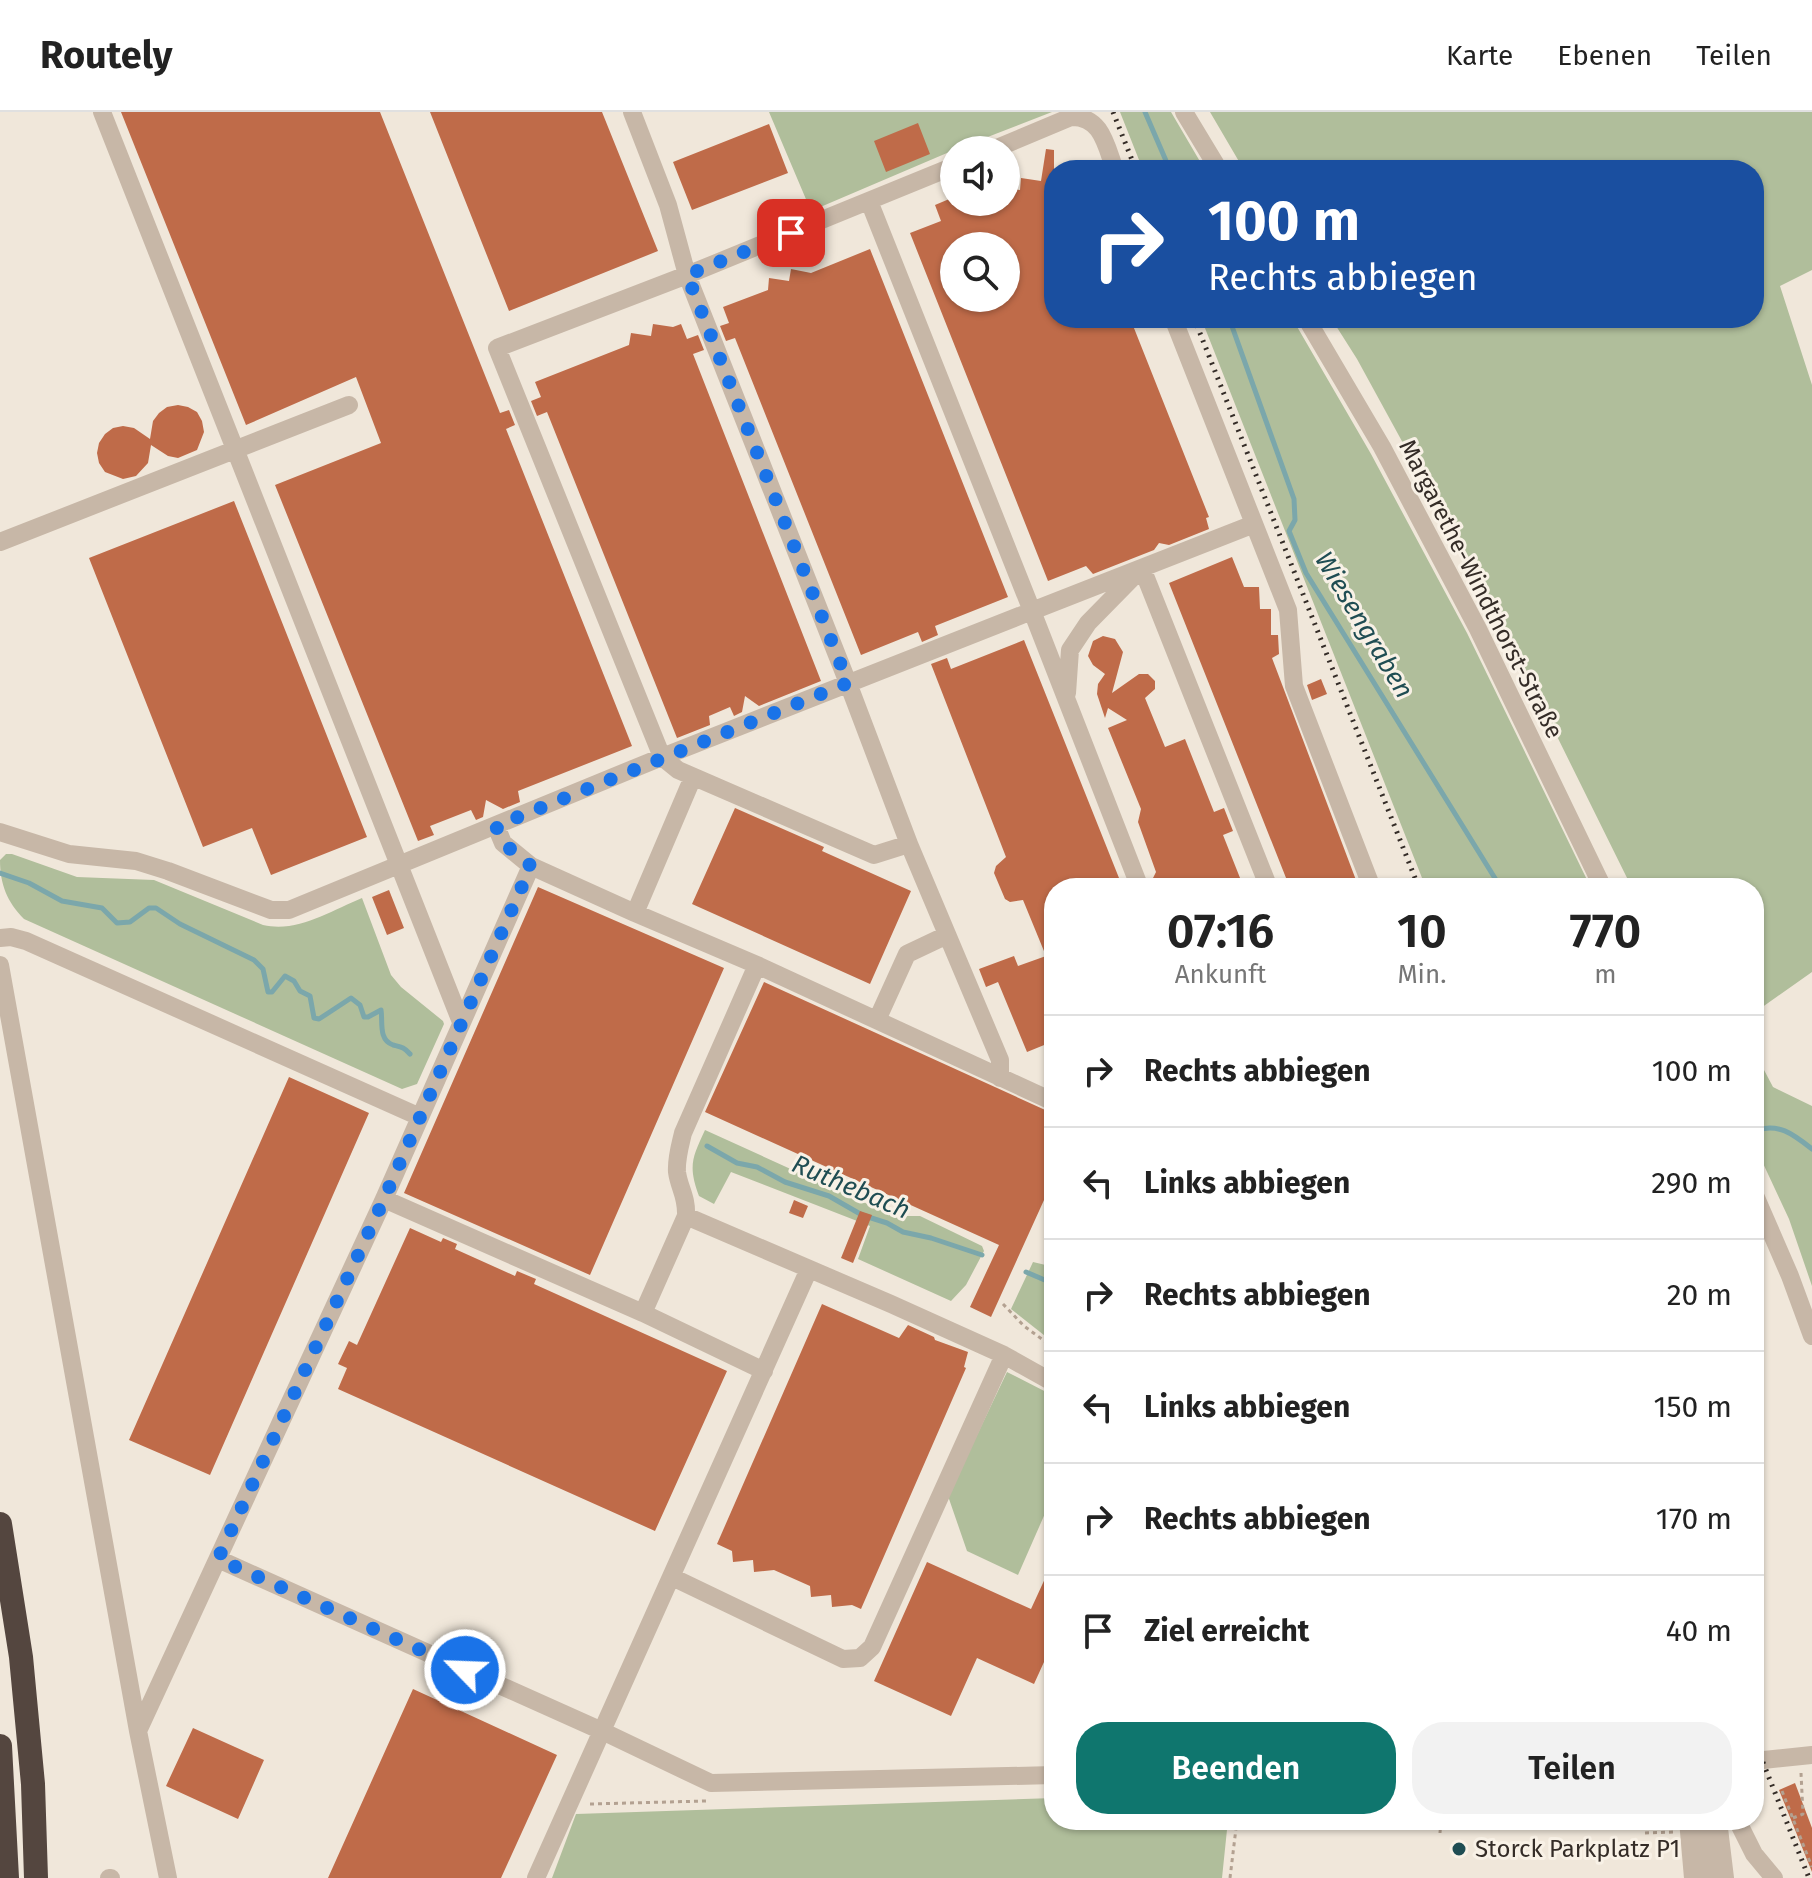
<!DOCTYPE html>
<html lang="de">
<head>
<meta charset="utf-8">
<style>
  :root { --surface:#fff; --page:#f2f2f2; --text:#222; --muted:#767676; --line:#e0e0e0; --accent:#0f766e }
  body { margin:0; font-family:"Fira Sans",sans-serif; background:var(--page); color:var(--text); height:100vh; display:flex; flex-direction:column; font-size:30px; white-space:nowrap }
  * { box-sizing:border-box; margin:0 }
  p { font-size:26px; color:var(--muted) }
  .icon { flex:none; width:44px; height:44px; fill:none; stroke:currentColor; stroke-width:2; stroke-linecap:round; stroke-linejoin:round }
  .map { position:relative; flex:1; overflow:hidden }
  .side { position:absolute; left:1044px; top:766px; width:720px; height:952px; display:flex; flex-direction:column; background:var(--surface); border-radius:32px; box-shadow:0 2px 6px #0004 }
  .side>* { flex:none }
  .hud { position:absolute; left:1044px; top:48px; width:720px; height:168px; border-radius:32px; box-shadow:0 2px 6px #0004; background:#1a4fa0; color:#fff; overflow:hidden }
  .controls { position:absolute; left:940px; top:24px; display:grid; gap:16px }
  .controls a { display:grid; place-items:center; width:80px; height:80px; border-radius:50%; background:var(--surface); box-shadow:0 2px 6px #0004; font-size:40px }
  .pin { position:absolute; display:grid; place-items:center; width:68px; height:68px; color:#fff; margin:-34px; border-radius:16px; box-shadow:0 4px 12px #0006 }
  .me { position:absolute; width:88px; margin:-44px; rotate:294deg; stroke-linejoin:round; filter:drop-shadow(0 0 6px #0008) }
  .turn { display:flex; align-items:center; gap:28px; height:168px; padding:0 32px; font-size:36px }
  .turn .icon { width:104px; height:104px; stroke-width:2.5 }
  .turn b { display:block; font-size:56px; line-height:68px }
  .eta { display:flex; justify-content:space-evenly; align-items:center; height:136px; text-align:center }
  .eta b { font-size:48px; font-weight:600; line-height:56px }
  .action { display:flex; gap:16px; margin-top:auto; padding:16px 32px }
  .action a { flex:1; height:92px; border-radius:32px; background:var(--accent); color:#fff; font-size:32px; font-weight:600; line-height:92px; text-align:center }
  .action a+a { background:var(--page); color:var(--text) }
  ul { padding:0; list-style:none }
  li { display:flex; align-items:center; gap:24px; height:112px; padding:0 32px; border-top:2px solid var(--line) }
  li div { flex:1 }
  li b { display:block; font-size:30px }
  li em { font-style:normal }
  header { display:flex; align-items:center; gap:48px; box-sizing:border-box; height:112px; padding:0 40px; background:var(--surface); border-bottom:2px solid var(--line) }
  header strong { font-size:38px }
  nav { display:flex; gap:44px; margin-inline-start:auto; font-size:28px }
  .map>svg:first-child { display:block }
</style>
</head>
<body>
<header>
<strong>Routely</strong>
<nav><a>Karte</a><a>Ebenen</a><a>Teilen</a></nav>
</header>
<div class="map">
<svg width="1812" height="1766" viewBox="0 0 1812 1766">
  <rect width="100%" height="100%" fill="#f0e7da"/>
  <path fill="#b0be9b" d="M769,0H1052L954,38L811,99Z
    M1120,0H1171L1205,58H1143Z
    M1210,0H1812V158L1780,174L1812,273V860L1754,901V776H1632L1497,503L1357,247L1331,206H1754V58H1244Z
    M1201,206H1292L1371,342L1467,521L1591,776H1426Z
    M6,742H12L77,765L154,768L263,813C298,821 330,799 362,786L391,863L401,875L443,909L444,912L417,972L402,977L24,807C7,790 0,772 0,748Z
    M1754,939L1773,975L1812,994V1174L1789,1107L1754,1032Z
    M705,1018L894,1104H920L982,1134L984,1139L966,1173L951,1189L858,1147L870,1114L731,1060L714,1092L699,1084C688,1054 692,1046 705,1018Z
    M1033,1150L1054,1155V1231L1011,1197Z
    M1007,1260L1054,1284V1381L1018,1463L967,1439L948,1384Z
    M1054,1686V1708H1228L1222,1766H552L576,1702Z"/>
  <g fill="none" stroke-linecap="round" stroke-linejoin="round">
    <path stroke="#7ba7ab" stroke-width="5" d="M1145,0L1170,58
      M1229,206L1294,387L1295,408L1289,419L1306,461L1501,776
      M0,761L29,771L62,789L102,796L117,811L130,810L149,796H156L180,812L254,848L263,857L268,880H272L285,864L294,869L300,879L310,884L314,906L319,907L351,886L360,893L364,905H368L381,898C383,909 378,928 393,933C401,935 404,935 410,942
      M1754,1019C1778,1010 1793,1022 1812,1037
      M707,1034L737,1051L757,1055L785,1070L829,1084L862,1103L887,1111L903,1120L931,1126L982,1143
      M1026,1160L1054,1172
      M1754,1601L1759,1613"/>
  </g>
  <path fill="#bf6b49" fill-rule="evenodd" d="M121,0H380L500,301L509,298L515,313L506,317L632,634L518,679L520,690L503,697L486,688L483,705L476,708L471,698L430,714L434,723L418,729L275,373L381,331L356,265L246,313Z
    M430,0H602L658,139L509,199Z
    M918,11L930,42L886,60L874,29Z
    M769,12L788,61L692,98L673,50Z
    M1046,37L1054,38V206H1130L1209,405L1206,406L1209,417L1169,433L1159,431L1154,438L1093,462L1086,454L1048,469L910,121L941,109L935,93L954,85V90H962L966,99L989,90H1006V76L1020,78L1021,66L1041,69ZM954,134H1006V186H954Z
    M870,137L1008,485L935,514L938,523L922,530L918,520L861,543L735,226L726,229L720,214L729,211L723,195L768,178L769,166L789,169L791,157L811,161Z
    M653,212L673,215L681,212L687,227L698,223L704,238L693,242L821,569L759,594L745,584L742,600L734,604L730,595L709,604L710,613L677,626L547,300L537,304L531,289L541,285L535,270L629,233L631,221L651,224Z
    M178,293L188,295L197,300L202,309L204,320L197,338L178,346L168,344L151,333L148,351L136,364L123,367L105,360L99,351L97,341L99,331L105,322L113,316L123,314L134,316L150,327L153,309L159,301L167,295Z
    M234,389L367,725L271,763L252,716L203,735L89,446Z
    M1232,445L1244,475H1259L1260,497H1271V523H1278L1279,542L1272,546L1359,776H1290L1169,471Z
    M1103,524L1115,527L1123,540L1112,581L1139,562H1148L1155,569V577L1145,586L1165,635L1185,627L1214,700L1224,696L1233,719L1223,723L1244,776H1156L1153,766L1156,760L1138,710L1141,697L1108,616L1127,608L1108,596L1105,606L1097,582L1098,572L1105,562L1093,553L1088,544L1093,529Z
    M1024,528L1123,776H1054V929L1027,940L998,870L986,875L979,857L1014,844L1018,854L1046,844L1023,788L1010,790L1005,787L994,761L996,754L1006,745L931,552L947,546L951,557Z
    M1321,567L1327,582L1312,588L1307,573Z
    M735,696L824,735L822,739L911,779L870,872L692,792Z
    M538,775L724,856L590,1163L404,1081Z
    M389,778L404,816L387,823L372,785Z
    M764,870L1054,1002V1080L1049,1077L991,1205L970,1195L999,1133L705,1000Z
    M289,965L369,1001L210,1363L129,1328Z
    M794,1088L808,1094L803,1106L789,1101Z
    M860,1099L872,1103L853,1151L841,1146Z
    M410,1116L441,1130L443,1126L457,1132L455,1137L515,1164L517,1159L536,1167L534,1172L727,1259L655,1419L338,1277L347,1256L338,1252L349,1229L357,1233Z
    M822,1192L899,1226L908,1213L934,1225L935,1228L968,1240L964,1255L966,1256L861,1497L852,1493L832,1495L831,1483L811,1485L810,1474L774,1458L754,1460L753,1448L733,1450L732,1439L717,1432Z
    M1054,1447V1528L1034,1572L977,1546L951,1604L874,1569L927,1450L1031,1497Z
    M413,1577L557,1643L501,1766H328Z
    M193,1616L264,1648L238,1707L166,1674Z
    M1795,1671L1812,1716V1760L1779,1678Z"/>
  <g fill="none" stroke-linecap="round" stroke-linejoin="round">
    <path stroke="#b3a191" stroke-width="3" stroke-dasharray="4 4" stroke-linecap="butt" d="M1754,1050L1761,1065
      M1003,1192L1024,1214L1054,1236
      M1782,1679L1812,1755
      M590,1692L706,1689
      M1793,1706L1803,1702L1801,1661
      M1440,1721L1441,1708
      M1645,1721L1673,1720
      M1230,1766L1237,1708"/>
    <path stroke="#c7b7a7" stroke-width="18" d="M102,0L461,910
      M632,0L668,93L687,163L848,571L909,732L874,743L678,658L662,645L497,236L687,163L954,54
      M1184,0L1219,58
      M992,38L1071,5C1102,4 1106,34 1115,58
      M869,89L1032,499L1254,412
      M1173,206L1288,498L1294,574L1372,776
      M1306,206L1382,335L1478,517L1603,776
      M0,430L349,293
      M1067,581L1070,538L1088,511L1142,456L1269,776
      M693,665L635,801L757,853
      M496,714L503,731L531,754L635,801
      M0,720L69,742L136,749L168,759L271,798H289L662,645L1032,499L1140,776
      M909,732L1000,948V966
      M0,826L11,825L26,829L420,1005
      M0,853L138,1619L168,1766
      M877,908L907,842L945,824
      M1054,990L757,853L683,1021C680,1034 676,1047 677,1060C679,1076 687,1084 686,1104L891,1192L1004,1243L1054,1271
      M1754,1081L1790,1164L1812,1224
      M384,1087L643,1201L764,1259
      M643,1201L686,1104
      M218,1447L602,1619L711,1671L1054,1663
      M672,1465L843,1547L860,1546L872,1535L1004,1243
      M138,1619L384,1087L531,754
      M1754,1649L1812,1643
      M1688,1708L1693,1766
      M1702,1708L1709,1766
      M1718,1708L1725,1766
      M1737,1708L1754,1742L1774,1766
      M109,1766H111
      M536,1766L809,1157"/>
    <path stroke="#54463f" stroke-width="24" d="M0,1412L21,1545L33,1672L36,1766
      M0,1634L7,1766"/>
    <path stroke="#342c27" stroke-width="5" stroke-dasharray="2 6" stroke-linecap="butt" d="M1113,0L1136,58
      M1194,206L1419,776
      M1754,1628L1809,1766"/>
  </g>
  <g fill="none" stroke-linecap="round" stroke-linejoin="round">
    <path stroke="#1a73e8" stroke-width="14" stroke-dasharray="0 25.2" d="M465,1558L218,1447L384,1087L531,754L503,731L496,714L848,571L687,163L791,121"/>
  </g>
  <circle fill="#1f4d53" stroke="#f8f1e6" stroke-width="3" cx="1459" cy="1737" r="8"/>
  <g text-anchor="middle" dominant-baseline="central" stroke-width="6" stroke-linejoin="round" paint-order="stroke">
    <g font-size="24" fill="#342c27" stroke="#f8f1e6">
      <text transform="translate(1481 477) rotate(63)">Margarethe-Windthorst-Straße</text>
    </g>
    <g font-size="24" fill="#342c27" stroke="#f8f1e6" text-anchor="start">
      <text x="1475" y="1737">Storck Parkplatz P1</text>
    </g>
    <g font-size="26" font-style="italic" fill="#1f4d53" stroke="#f8f1e6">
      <text transform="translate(1364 513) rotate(59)">Wiesengraben</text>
      <text transform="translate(851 1075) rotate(23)">Ruthebach</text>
    </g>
  </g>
</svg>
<div class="controls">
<a><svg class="icon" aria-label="sound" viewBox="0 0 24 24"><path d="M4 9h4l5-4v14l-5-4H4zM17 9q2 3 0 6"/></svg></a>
<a><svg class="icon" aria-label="search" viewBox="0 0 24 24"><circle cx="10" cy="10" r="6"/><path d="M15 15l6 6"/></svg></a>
</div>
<div class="pin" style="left:791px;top:121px;background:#d93025"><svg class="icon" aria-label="arrive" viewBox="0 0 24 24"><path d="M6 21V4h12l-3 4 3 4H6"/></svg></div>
<svg class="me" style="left:465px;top:1558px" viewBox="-20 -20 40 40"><circle r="17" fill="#1a73e8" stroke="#fff" stroke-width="3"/><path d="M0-11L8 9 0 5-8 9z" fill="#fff"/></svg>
<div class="hud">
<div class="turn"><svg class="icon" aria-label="right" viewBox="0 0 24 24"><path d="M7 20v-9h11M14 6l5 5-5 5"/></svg><div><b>100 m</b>Rechts abbiegen</div></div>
</div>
<section class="side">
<div class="eta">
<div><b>07:16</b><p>Ankunft</p></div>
<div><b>10</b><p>Min.</p></div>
<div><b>770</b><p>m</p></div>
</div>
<ul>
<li><svg class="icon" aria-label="right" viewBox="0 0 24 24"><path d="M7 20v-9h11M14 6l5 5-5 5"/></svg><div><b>Rechts abbiegen</b></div><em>100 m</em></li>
<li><svg class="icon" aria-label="left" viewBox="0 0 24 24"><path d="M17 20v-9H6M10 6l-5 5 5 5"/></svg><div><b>Links abbiegen</b></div><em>290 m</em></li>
<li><svg class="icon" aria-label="right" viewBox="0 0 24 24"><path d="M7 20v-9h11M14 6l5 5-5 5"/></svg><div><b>Rechts abbiegen</b></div><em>20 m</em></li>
<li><svg class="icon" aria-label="left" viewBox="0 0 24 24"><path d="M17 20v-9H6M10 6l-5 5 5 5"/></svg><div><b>Links abbiegen</b></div><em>150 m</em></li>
<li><svg class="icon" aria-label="right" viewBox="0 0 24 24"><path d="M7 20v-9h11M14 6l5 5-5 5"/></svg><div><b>Rechts abbiegen</b></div><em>170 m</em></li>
<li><svg class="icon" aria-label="arrive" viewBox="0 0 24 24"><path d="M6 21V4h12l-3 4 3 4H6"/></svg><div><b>Ziel erreicht</b></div><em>40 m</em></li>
</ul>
<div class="action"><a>Beenden</a><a>Teilen</a></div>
</section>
</div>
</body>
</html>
